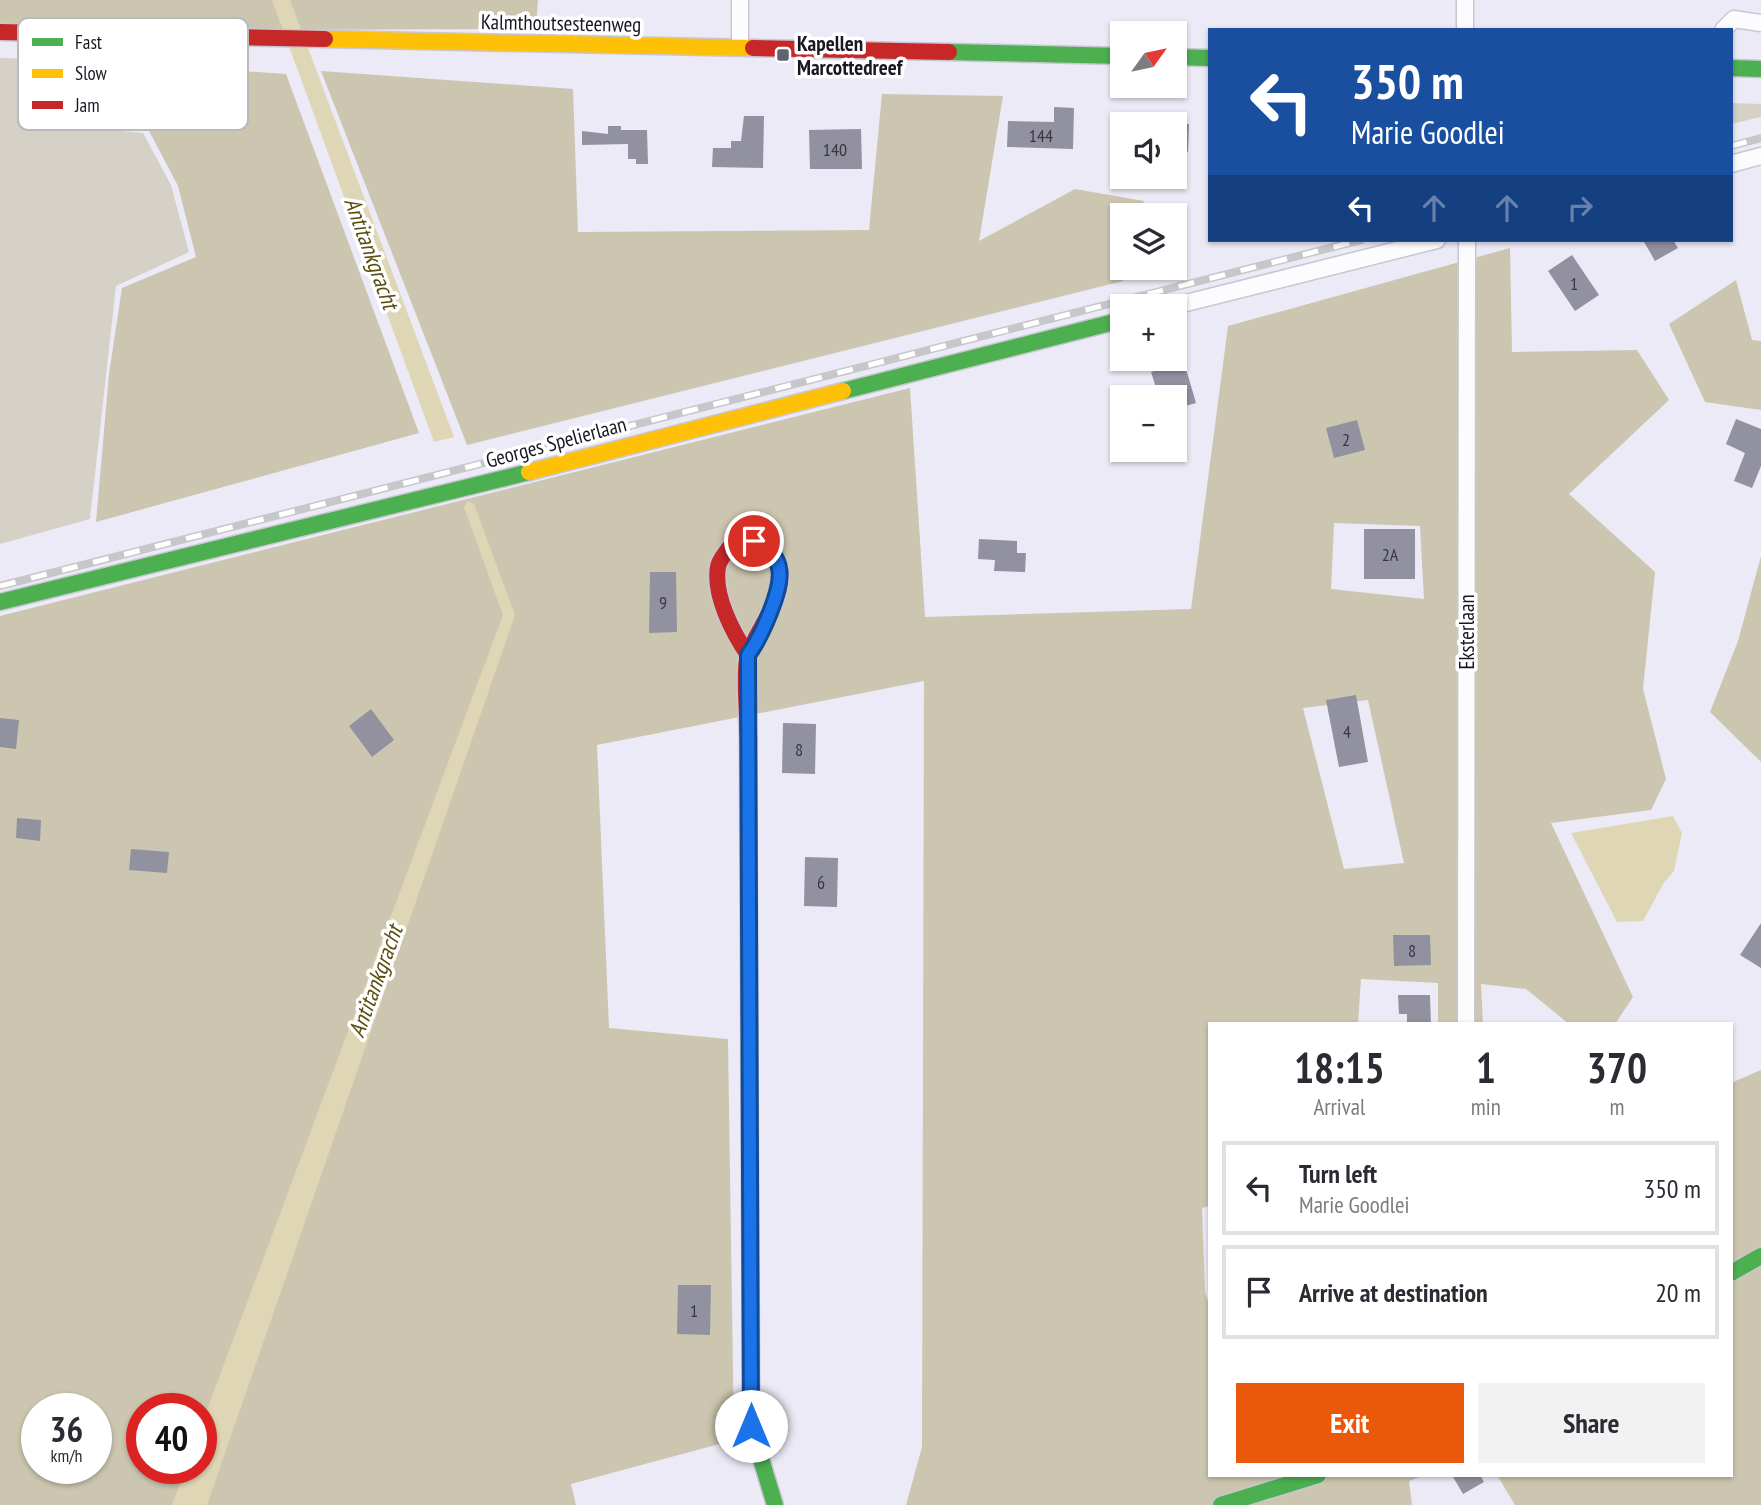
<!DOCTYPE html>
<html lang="en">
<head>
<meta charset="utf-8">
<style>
  :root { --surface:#fff; --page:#f2f2f3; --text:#2b2b33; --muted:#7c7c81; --line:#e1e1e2; --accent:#ea580c }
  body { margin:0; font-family:"PT Sans Narrow",sans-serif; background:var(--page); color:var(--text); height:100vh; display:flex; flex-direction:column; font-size:26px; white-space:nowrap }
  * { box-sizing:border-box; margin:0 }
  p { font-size:23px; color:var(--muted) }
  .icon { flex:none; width:38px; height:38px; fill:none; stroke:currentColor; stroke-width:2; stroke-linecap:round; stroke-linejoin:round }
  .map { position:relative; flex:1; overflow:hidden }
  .panel { position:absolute; left:1208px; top:1022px; width:525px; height:455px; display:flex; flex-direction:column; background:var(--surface); border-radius:0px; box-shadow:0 2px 5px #0004 }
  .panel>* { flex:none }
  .guide { position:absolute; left:1208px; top:28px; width:525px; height:214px; border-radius:0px; box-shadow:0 2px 5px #0004; background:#1a4fa0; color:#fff; overflow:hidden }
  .needle { width:46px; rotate:57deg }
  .tools { position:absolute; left:1110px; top:21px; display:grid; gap:14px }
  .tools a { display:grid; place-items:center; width:77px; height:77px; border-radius:0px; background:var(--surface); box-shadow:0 2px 5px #0004; font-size:35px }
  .speed { position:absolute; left:21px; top:1393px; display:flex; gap:14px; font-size:35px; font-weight:700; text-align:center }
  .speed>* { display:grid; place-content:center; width:91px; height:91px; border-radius:50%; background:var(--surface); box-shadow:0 2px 5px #0004; line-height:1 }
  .speed small { font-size:18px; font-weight:400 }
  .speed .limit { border:10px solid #d22; background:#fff; color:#111 }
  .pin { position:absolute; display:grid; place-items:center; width:60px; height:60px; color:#fff; margin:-30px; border:4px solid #fff; border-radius:50%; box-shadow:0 2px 7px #0007 }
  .me { position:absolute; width:77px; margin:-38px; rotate:0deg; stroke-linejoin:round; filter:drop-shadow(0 0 5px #0008) }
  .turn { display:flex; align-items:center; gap:24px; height:147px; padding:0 28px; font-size:32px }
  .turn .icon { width:91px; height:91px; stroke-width:2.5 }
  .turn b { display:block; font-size:49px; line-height:60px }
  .lanes { display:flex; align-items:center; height:66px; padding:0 28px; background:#0003; justify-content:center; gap:35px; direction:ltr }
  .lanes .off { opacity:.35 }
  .eta { display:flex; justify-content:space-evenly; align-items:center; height:119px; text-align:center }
  .eta b { font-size:42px; font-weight:600; line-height:49px }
  .cta { display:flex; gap:14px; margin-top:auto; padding:14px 28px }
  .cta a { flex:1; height:80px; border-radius:0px; background:var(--accent); color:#fff; font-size:28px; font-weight:600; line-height:80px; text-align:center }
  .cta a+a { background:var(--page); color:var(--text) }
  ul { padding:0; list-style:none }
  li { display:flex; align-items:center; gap:21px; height:94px; margin:0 14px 10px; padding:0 14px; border:4px solid var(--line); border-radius:0px }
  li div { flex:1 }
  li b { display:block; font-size:26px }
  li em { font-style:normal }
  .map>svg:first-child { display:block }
</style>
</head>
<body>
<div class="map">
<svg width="1761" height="1505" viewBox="0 0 1761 1505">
  <rect width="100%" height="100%" fill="#ebeaf6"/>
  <path fill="#d5d1c6" d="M0,58L39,59L79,127L143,133L171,185L189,252L116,286L90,519L0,544Z
    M1731,103L1761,104V117L1731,124Z"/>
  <path fill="#ccc6b0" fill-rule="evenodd" d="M0,0H538L536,29L263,30L0,24Z
    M45,57L286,74L419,433L96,522L109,374L122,288L196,257L178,186L146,125L85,121Z
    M321,71L573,89L578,232L869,230L882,94L1003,96L979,241L1075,189L1144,201L1140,215H1122V268H1127L1123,281L467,445Z
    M1510,248L1512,352L1637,350L1669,400L1569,494L1655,572L1643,689L1666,779L1651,810L1551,823L1633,997L1615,1024H1569L1526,989L1481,984L1483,1024H1438V983L1361,979L1358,1024H1209V1206L1202,1208L1205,1292L1209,1304V1475H1425L1409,1481L1412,1505H906L922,1447L924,681L597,745L609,1028L728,1039L734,1440L571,1484L576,1505H0V616L910,388L925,617L1191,609L1228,326ZM1334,523L1420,526L1424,599L1331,589ZM1368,700L1404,863L1344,869L1303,708ZM37,1409H96V1468H37ZM142,1409H201V1468H142Z
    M1736,280L1752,340L1761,341V410L1705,402L1669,324Z
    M1761,556V762L1710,712L1738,641Z
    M1761,1070V1505H1515L1497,1475H1731V1083Z"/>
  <path fill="#ded6b5" d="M272,0H290L454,437L434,442Z
    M468,501L474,504L515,615L207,1505H172L186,1468H201V1426L503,615L464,507Z
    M1673,816L1682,833L1674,871L1663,884L1643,921L1617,922L1571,833Z"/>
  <path fill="#92919f" d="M1054,107L1074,108L1073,149L1007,147L1008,121L1054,122Z
    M744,116H764L763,168L712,167L713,148H731V141H741Z
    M1174,124H1189L1188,152L1174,151Z
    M608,126H621V130H647L648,164H636V159H628V144L582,145V131L608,134Z
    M861,129L862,169H810L809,130Z
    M1643,240H1673L1678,248L1655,261Z
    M1572,255L1599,295L1575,311L1548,271Z
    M1184,362L1196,403L1174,409V397H1159L1151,372Z
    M1736,419L1761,429V466L1752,488L1734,481L1745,453L1726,444Z
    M1357,420L1365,450L1334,458L1326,428Z
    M1364,529H1415V579H1364Z
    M979,539L1017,541V553H1026L1025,572L994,571L995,560L978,559Z
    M650,572H676L677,632L649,633Z
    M1356,695L1368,762L1339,767L1326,700Z
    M371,709L394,740L372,757L349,726Z
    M0,718L19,720L16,749L0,747Z
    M783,723L816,724L815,774L782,773Z
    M17,818L41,820L40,841L16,838Z
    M131,849L169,852L167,873L129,870Z
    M805,857L838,858L837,907L804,906Z
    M1761,923V968L1740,955Z
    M1393,935H1430L1431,965L1394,966Z
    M1398,995H1430L1431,1024H1407V1014H1399Z
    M678,1285H711L710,1335L677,1334Z
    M1452,1475H1480L1484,1482L1463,1494Z"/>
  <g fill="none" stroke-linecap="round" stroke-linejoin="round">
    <g stroke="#c8c7d1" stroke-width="19">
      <path id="street" d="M1465,30V0
        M1723,30L1734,19L1761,23
        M740,47V0
        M1731,164L1761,156
        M1174,306L1437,240
        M1466,1024L1467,240"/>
    </g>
    <g stroke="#c8c7d1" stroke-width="19">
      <path id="fast" d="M949,52L1122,56
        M1174,57L1209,58
        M1731,68L1761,69
        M843,391L1122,320
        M0,602L529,472
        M748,742L750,1193
        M1731,1273L1761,1256
        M751,1380V1426L775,1505
        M1221,1505L1318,1475"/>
    </g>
    <g stroke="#c8c7d1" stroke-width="19">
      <path id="slow" d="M325,39L753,48
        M529,472L843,391"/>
    </g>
    <g stroke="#c8c7d1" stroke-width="19">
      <path id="jam" d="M0,32L325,39
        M753,48L949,52
        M748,655C733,633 713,595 718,567C719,560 725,554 729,548C743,542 758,538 769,550C800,583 758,624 748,655C743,671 748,722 748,742
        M750,1193L751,1380"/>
    </g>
    <use href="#street" stroke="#fcfcfe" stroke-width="16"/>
    <use href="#fast" stroke="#4caf50" stroke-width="16"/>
    <use href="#slow" stroke="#ffc107" stroke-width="16"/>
    <use href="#jam" stroke="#c62828" stroke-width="16"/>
    <g stroke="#c7c7cb" stroke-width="8">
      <path id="rail" d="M1731,146L1761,138
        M0,586L1361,240"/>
    </g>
    <use href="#rail" stroke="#fff" stroke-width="5" stroke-dasharray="16" stroke-linecap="butt"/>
  </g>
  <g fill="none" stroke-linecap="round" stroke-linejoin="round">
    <g stroke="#114b97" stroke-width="18">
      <path id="route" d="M751,1426L748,655C760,639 784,588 779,568C777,554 765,546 754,541"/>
    </g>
    <use href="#route" stroke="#1a73e8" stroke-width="12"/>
  </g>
  <rect fill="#62626c" stroke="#fff" stroke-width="2.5" x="776" y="48" width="14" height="14" rx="3.5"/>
  <g text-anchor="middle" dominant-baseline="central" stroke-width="7" stroke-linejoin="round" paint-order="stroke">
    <g font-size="18" fill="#373641">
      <text x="1041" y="135">144</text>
      <text x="835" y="149">140</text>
      <text x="1574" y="283">1</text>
      <text x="1346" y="439">2</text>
      <text x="1390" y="554">2A</text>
      <text x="663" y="602">9</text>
      <text x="1347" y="731">4</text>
      <text x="799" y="749">8</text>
      <text x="821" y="882">6</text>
      <text x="1412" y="950">8</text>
      <text x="694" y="1310">1</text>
    </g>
    <g font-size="21" fill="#191822" stroke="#fff">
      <text transform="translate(561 23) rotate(1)">Kalmthoutsesteenweg</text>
      <text transform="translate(556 442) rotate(-15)">Georges Spelierlaan</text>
      <text transform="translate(1466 632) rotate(-90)">Eksterlaan</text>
    </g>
    <g font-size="21" font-weight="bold" fill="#191822" stroke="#fff" text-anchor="start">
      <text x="797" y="43">Kapellen<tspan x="797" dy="24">Marcottedreef</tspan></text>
    </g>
    <g font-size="23" font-style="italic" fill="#594e0e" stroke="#fff">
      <text transform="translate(372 253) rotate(70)">Antitankgracht</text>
      <text transform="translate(375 981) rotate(-70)">Antitankgracht</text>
    </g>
  </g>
  <rect x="18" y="18" width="230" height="112" rx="10" fill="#fff" stroke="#bababd" stroke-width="2"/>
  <rect x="32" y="38" width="31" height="8" fill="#4caf50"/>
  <rect x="32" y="69" width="31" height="9" fill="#ffc107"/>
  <rect x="32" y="101" width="31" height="8" fill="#c62828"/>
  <g font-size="19" fill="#191822">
    <text x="75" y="49">Fast</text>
    <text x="75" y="80">Slow</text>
    <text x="75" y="112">Jam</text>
  </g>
</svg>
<div class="tools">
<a><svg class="needle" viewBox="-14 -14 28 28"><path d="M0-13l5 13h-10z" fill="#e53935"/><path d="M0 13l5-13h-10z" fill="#7c7c81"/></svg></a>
<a><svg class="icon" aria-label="sound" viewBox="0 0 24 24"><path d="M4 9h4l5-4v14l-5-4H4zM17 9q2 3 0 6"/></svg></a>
<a><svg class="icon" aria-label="layers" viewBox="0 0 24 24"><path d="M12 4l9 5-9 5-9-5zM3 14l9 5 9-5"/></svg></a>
<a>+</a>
<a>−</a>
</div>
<div class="speed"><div>36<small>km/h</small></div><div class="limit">40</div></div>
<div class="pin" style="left:754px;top:541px;background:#d93025"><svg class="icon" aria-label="arrive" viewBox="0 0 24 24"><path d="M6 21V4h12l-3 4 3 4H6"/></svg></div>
<svg class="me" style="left:751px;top:1426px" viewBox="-20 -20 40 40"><circle r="19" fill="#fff"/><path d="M0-13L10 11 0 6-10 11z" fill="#1a73e8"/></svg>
<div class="guide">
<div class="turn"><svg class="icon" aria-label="left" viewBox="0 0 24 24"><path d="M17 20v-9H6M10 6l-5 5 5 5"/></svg><div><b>350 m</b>Marie Goodlei</div></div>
<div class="lanes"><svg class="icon" aria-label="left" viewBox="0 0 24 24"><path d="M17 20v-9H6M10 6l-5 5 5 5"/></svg><svg class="icon off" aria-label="ahead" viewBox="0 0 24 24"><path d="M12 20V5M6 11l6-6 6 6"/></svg><svg class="icon off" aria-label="ahead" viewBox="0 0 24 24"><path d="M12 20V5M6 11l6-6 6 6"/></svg><svg class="icon off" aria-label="right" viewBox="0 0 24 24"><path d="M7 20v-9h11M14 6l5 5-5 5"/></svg></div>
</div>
<section class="panel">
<div class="eta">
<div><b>18:15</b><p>Arrival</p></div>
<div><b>1</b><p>min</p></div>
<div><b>370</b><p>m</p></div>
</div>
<ul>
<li><svg class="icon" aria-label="left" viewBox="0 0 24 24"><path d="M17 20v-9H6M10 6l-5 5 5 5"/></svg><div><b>Turn left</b><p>Marie Goodlei</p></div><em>350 m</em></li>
<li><svg class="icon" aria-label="arrive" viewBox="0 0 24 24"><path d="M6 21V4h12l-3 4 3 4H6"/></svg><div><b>Arrive at destination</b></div><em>20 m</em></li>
</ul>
<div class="cta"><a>Exit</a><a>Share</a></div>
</section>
</div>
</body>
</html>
